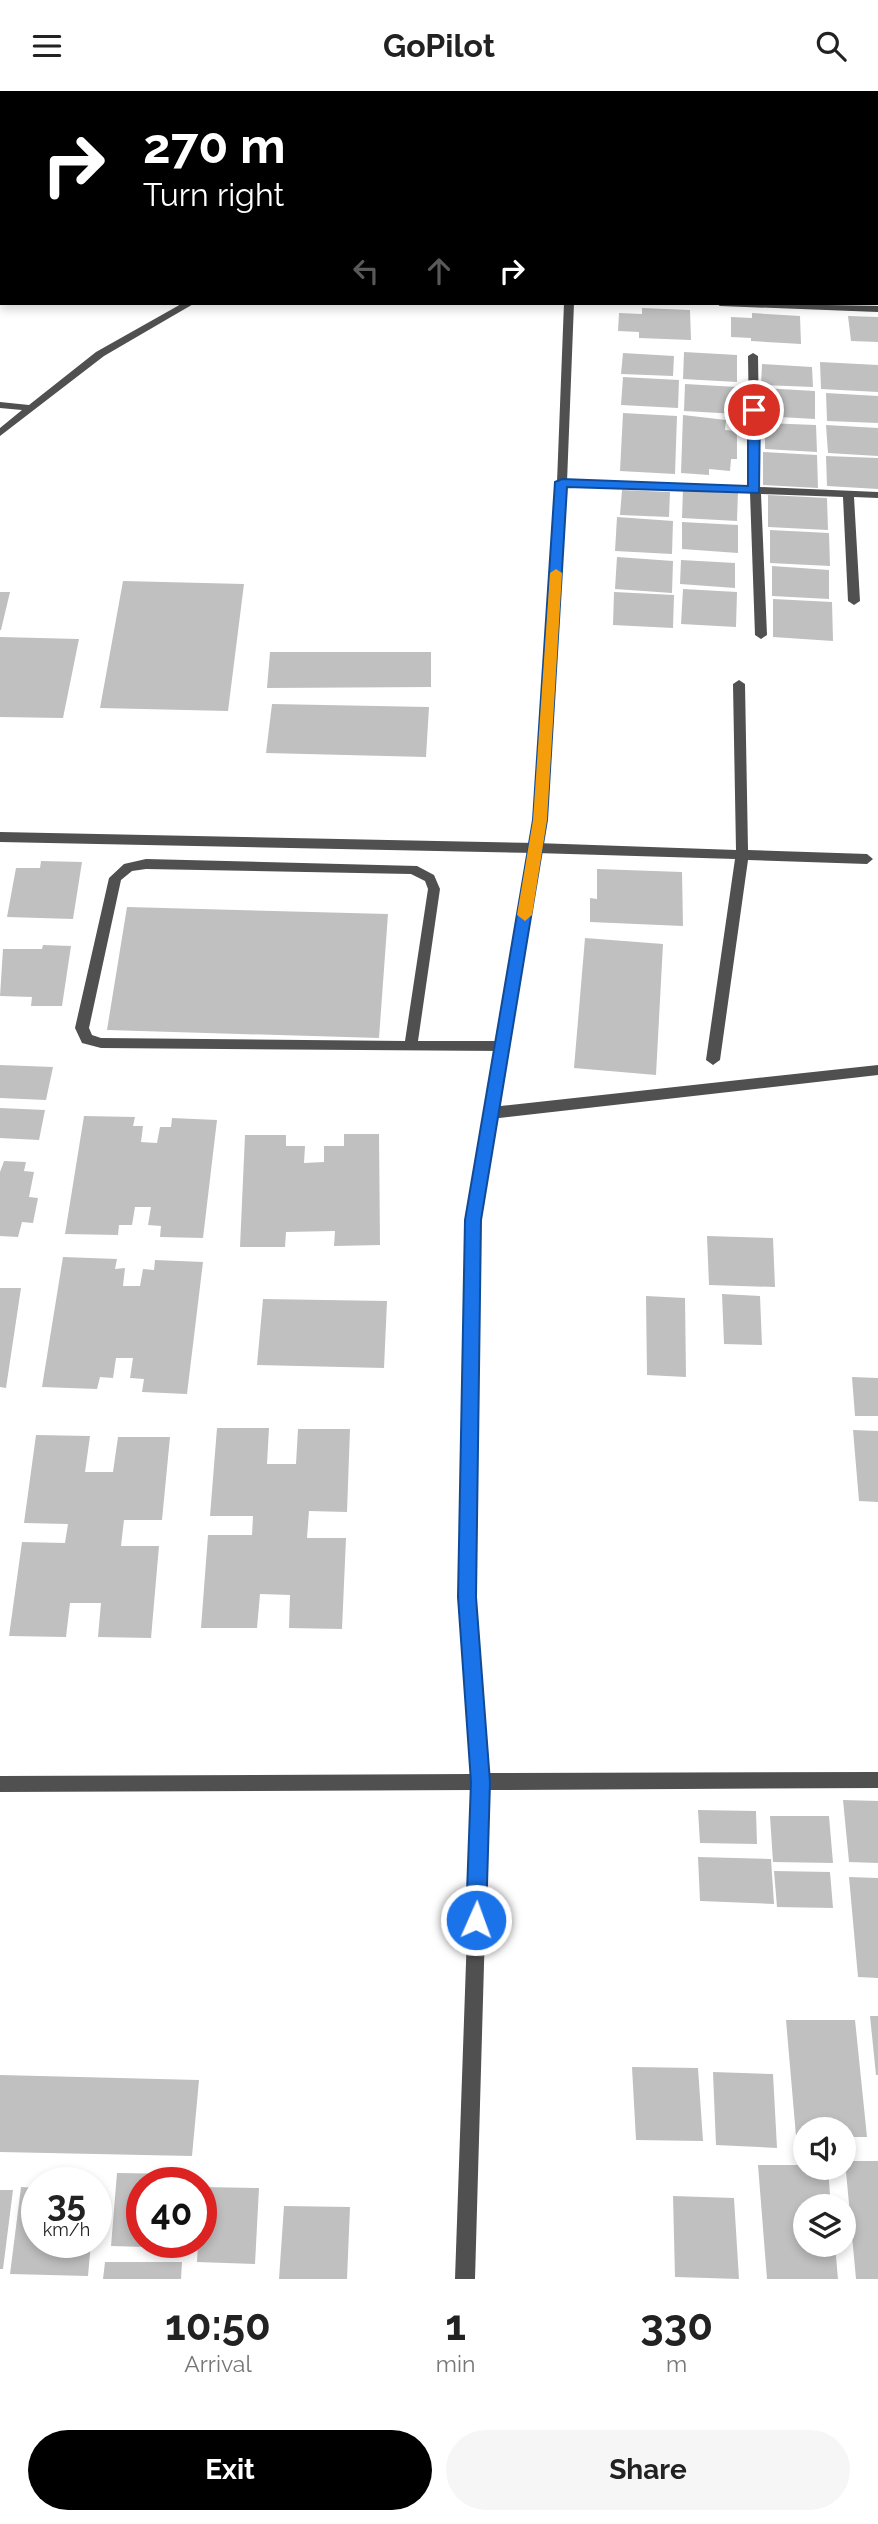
<!DOCTYPE html>
<html lang="en">
<head>
<meta charset="utf-8">
<style>
  :root { --surface:#fff; --page:#f6f6f6; --text:#222; --muted:#767676; --accent:#000 }
  body { margin:0; font-family:Raleway,sans-serif; background:var(--page); color:var(--text); height:100vh; display:flex; flex-direction:column; font-size:26px; white-space:nowrap }
  * { box-sizing:border-box; margin:0 }
  p { font-size:23px; color:var(--muted) }
  .icon { flex:none; width:38px; height:38px; fill:none; stroke:currentColor; stroke-width:2; stroke-linecap:round; stroke-linejoin:round }
  .map { position:relative; height:2188px; overflow:hidden }
  .side { display:flex; flex-direction:column; background:var(--surface); flex:1 }
  .side>* { flex:none }
  .banner { position:absolute; left:0px; top:0px; width:878px; height:214px; box-shadow:0 4px 10px #0003; background:#000; color:#fff; overflow:hidden }
  .tools { position:absolute; left:793px; top:2026px; display:grid; gap:14px }
  .tools a { display:grid; place-items:center; width:63px; height:63px; border-radius:50%; background:var(--surface); box-shadow:0 4px 10px #0003; font-size:35px }
  .speed { position:absolute; left:21px; top:2076px; display:flex; gap:14px; font-size:35px; font-weight:700; text-align:center }
  .speed>* { display:grid; place-content:center; width:91px; height:91px; border-radius:50%; background:var(--surface); box-shadow:0 4px 10px #0003; line-height:1 }
  .speed small { font-size:18px; font-weight:400 }
  .speed .limit { border:10px solid #d22; background:#fff; color:#111 }
  .pin { position:absolute; display:grid; place-items:center; width:60px; height:60px; color:#fff; margin:-30px; border:4px solid #fff; border-radius:50%; box-shadow:0 2px 7px #0007 }
  .me { position:absolute; width:77px; margin:-38px; rotate:2deg; stroke-linejoin:round; filter:drop-shadow(0 0 5px #0008) }
  .turn { display:flex; align-items:center; gap:24px; height:147px; padding:0 28px; font-size:32px }
  .turn .icon { width:91px; height:91px; stroke-width:2.5 }
  .turn b { display:block; font-size:49px; line-height:60px }
  .lanes { display:flex; align-items:center; height:66px; padding:0 28px; background:#0003; justify-content:center; gap:35px; direction:ltr }
  .lanes .off { opacity:.35 }
  .eta { display:flex; justify-content:space-evenly; align-items:center; height:119px; text-align:center }
  .eta b { font-size:42px; font-weight:700; line-height:49px }
  .button { display:flex; gap:14px; margin-top:auto; padding:14px 28px }
  .button a { flex:1; height:80px; border-radius:42px; background:var(--accent); color:#fff; font-size:28px; font-weight:700; line-height:80px; text-align:center }
  .button a+a { background:var(--page); color:var(--text) }
  header { display:flex; justify-content:space-between; align-items:center; height:91px; padding:0 28px; background:var(--surface); font-size:32px; font-weight:700 }
  .map>svg:first-child { display:block }
</style>
</head>
<body>
<header><svg class="icon" aria-label="menu" viewBox="0 0 24 24"><path d="M4 6h16M4 12h16M4 18h16"/></svg>GoPilot<svg class="icon" aria-label="search" viewBox="0 0 24 24"><circle cx="10" cy="10" r="6"/><path d="M15 15l6 6"/></svg></header>
<div class="map">
<svg width="878" height="2188" viewBox="0 0 878 2188">
  <rect width="100%" height="100%" fill="#fff"/>
  <path fill="#c0c0c0" d="M642,217L690,219L691,249L639,247V241L618,240L619,222L642,223Z
    M752,222L800,225L801,253L751,250V247L731,246V226L752,227Z
    M848,225L878,226V251L851,250Z
    M684,261L737,264V291L683,288Z
    M623,262L674,265L673,285L621,283Z
    M820,271L878,274V301L821,298Z
    M762,273L812,276L813,296L761,294Z
    M623,286L679,289L678,317L621,314Z
    M685,293L737,296V323L684,320Z
    M760,297L815,300V328L760,325Z
    M826,302L878,305V332L827,330Z
    M623,322L677,325L675,383L620,380Z
    M683,324L726,329L725,339L737,340V368H731L730,380L709,378V384L681,382Z
    M765,332L816,334L817,361L765,358Z
    M826,334L878,337V365L828,362Z
    M763,361L817,364L818,397L763,394Z
    M826,365L878,367V398L827,395Z
    M683,397L738,400L737,430L682,427Z
    M622,399L670,401L669,426L620,424Z
    M768,404L827,407L828,439L768,436Z
    M617,426L673,430L672,463L615,460Z
    M682,431L738,434V462L682,458Z
    M770,439L829,442L830,475L770,472Z
    M617,466L673,470L672,502L615,498Z
    M681,469L735,472V497L680,493Z
    M772,475L829,479V508L772,505Z
    M123,490L244,493L228,620L100,617Z
    M683,498L737,501L736,536L681,533Z
    M0,501H10L1,539H0Z
    M614,501L674,504L673,537L613,534Z
    M773,508L832,511L833,550L773,546Z
    M0,546L79,548L63,627L0,626Z
    M270,561H431V596L267,597Z
    M272,613L429,616L426,666L266,662Z
    M41,770L82,771L73,828L7,826L16,777H40Z
    M597,778L682,781L683,835L590,831V807L597,808Z
    M127,816L388,823L379,947L107,939Z
    M585,847L663,853L656,984L574,977Z
    M43,854L71,855L62,915H31L32,906L0,905L3,858H42Z
    M0,974L53,976L46,1009L0,1007Z
    M0,1017L45,1019L39,1049L0,1047Z
    M84,1025L135,1026L133,1035H143L141,1051L157,1052L160,1036H171L172,1027L217,1029L203,1147L160,1146L161,1135L148,1134L151,1116H135L132,1134H119L118,1144L65,1143Z
    M344,1043H379L380,1154L334,1155L335,1140L286,1141L285,1156H240L245,1044H286V1055H305L304,1072L324,1071V1055H344Z
    M4,1070L26,1071L24,1080L34,1081L29,1106L38,1107L33,1132L22,1131L18,1146L0,1145V1081Z
    M707,1145L773,1147L775,1196L709,1194Z
    M63,1166L117,1168L115,1178L125,1177L123,1195H140L143,1178L154,1179L155,1169L203,1171L187,1303L142,1301L144,1288L130,1287L133,1267H116L113,1287L100,1286L97,1298L42,1296Z
    M0,1197H21L6,1297L0,1296Z
    M722,1203L760,1205L762,1254L724,1253Z
    M646,1205L685,1207L686,1286L647,1284Z
    M263,1208L387,1210L384,1277L257,1274Z
    M852,1286L878,1287V1325H855Z
    M217,1337H269L267,1373H296L298,1338H350L347,1421L309,1420L307,1447H346L342,1538L289,1537L290,1504L260,1503L257,1537H201L208,1444H252L253,1425H210Z
    M853,1339L878,1340V1411L859,1410Z
    M36,1344L90,1345L85,1381H113L118,1346H170L162,1429H124L121,1455H159L151,1547L98,1546L101,1512H70L66,1546L9,1545L22,1451L65,1452L68,1433L24,1432Z
    M843,1709L878,1710V1772L849,1771Z
    M698,1719L756,1720L757,1753L700,1752Z
    M770,1725H829L833,1772L773,1771Z
    M698,1766L771,1768L774,1813L700,1810Z
    M774,1780L830,1781L833,1817L777,1816Z
    M849,1786L878,1787V1887L858,1886Z
    M870,1925H878V1984H876Z
    M786,1929H855L867,2046H844V2039H805V2045H796Z
    M632,1976L698,1977L703,2050L636,2049Z
    M713,1981L773,1983L777,2057L716,2054Z
    M0,1984L199,1989L192,2065L0,2061Z
    M845,2070H878V2188H856Z
    M758,2074H805V2077H828L831,2116H805V2154H835L838,2188H767Z
    M117,2082L186,2083L185,2091H142V2151H181L180,2157L111,2155Z
    M21,2096L37,2097V2151H91L88,2185L10,2183Z
    M202,2096L259,2097L255,2173L197,2171L198,2151H201Z
    M0,2099H13L3,2178H0Z
    M673,2105L734,2107L739,2188L675,2186Z
    M284,2115L350,2116L347,2188H279Z
    M105,2171H182L181,2188H103Z"/>
  <g fill="none" stroke-linecap="round" stroke-linejoin="round">
    <path fill="#505050" fill-rule="evenodd" d="M491,0H499L490,2Z
      M727,0H735L726,2Z
      M877,20H878V26H877Z
      M877,125H878V131H877Z
      M0,194H2V200H0Z
      M183,212H195L104,265L0,345V337L22,319L0,317V311L29,314L96,261Z
      M715,212L878,215V221L720,215Z
      M753,262L758,265L760,396L878,401V407L854,406L860,510L854,514L848,510L843,406L761,403L767,544L761,548L755,544L750,402L562,394L557,391L562,388L750,395L748,265Z
      M739,589L745,593L748,759L867,763L873,768L867,773L748,769L720,969L713,974L706,969L735,768L536,762L0,751V741L536,752L736,759L733,593Z
      M146,768L417,775L434,784L440,798L418,950H503L510,955L503,960L101,957L82,952L75,937L109,787L124,773ZM146,778L411,783L425,790L428,798L405,950L101,947L92,944L89,937L121,789L132,780Z
      M878,974V984L491,1028L486,1026L484,1022L486,1018L491,1016Z"/>
    <path fill="#505050" fill-rule="evenodd" d="M570,0H578V2H570Z
      M564,212H574L567,391L546,729L480,1129L475,1506L489,1682L878,1681V1697L489,1699L475,2188H455L472,1699L0,1701V1685L472,1683L459,1506L466,1129L534,729L557,391Z"/>
  </g>
  <path fill="#1a73e8" stroke="#114b97" stroke-width="2" d="M754,315L760,319L759,402L567,396L547,729L481,1129L476,1506L490,1691L486,1829L483,1836L476,1839L469,1836L466,1829L471,1691L458,1506L465,1129L533,729L555,391L562,388L748,395V319Z"/>
  <path fill="#f59e0b" d="M556,478L562,482L547,729L532,824L525,830L517,824L533,729L550,482Z"/>
</svg>
<div class="tools">
<a><svg class="icon" aria-label="sound" viewBox="0 0 24 24"><path d="M4 9h4l5-4v14l-5-4H4zM17 9q2 3 0 6"/></svg></a>
<a><svg class="icon" aria-label="layers" viewBox="0 0 24 24"><path d="M12 4l9 5-9 5-9-5zM3 14l9 5 9-5"/></svg></a>
</div>
<div class="speed"><div>35<small>km/h</small></div><div class="limit">40</div></div>
<div class="pin" style="left:754px;top:319px;background:#d93025"><svg class="icon" aria-label="arrive" viewBox="0 0 24 24"><path d="M6 21V4h12l-3 4 3 4H6"/></svg></div>
<svg class="me" style="left:476px;top:1829px" viewBox="-20 -20 40 40"><circle r="17" fill="#1a73e8" stroke="#fff" stroke-width="3"/><path d="M0-11L8 9 0 5-8 9z" fill="#fff"/></svg>
<div class="banner">
<div class="turn"><svg class="icon" aria-label="right" viewBox="0 0 24 24"><path d="M7 20v-9h11M14 6l5 5-5 5"/></svg><div><b>270 m</b>Turn right</div></div>
<div class="lanes"><svg class="icon off" aria-label="left" viewBox="0 0 24 24"><path d="M17 20v-9H6M10 6l-5 5 5 5"/></svg><svg class="icon off" aria-label="ahead" viewBox="0 0 24 24"><path d="M12 20V5M6 11l6-6 6 6"/></svg><svg class="icon" aria-label="right" viewBox="0 0 24 24"><path d="M7 20v-9h11M14 6l5 5-5 5"/></svg></div>
</div>
</div>
<section class="side">
<div class="eta">
<div><b>10:50</b><p>Arrival</p></div>
<div><b>1</b><p>min</p></div>
<div><b>330</b><p>m</p></div>
</div>
<div class="button"><a>Exit</a><a>Share</a></div>
</section>
</body>
</html>
